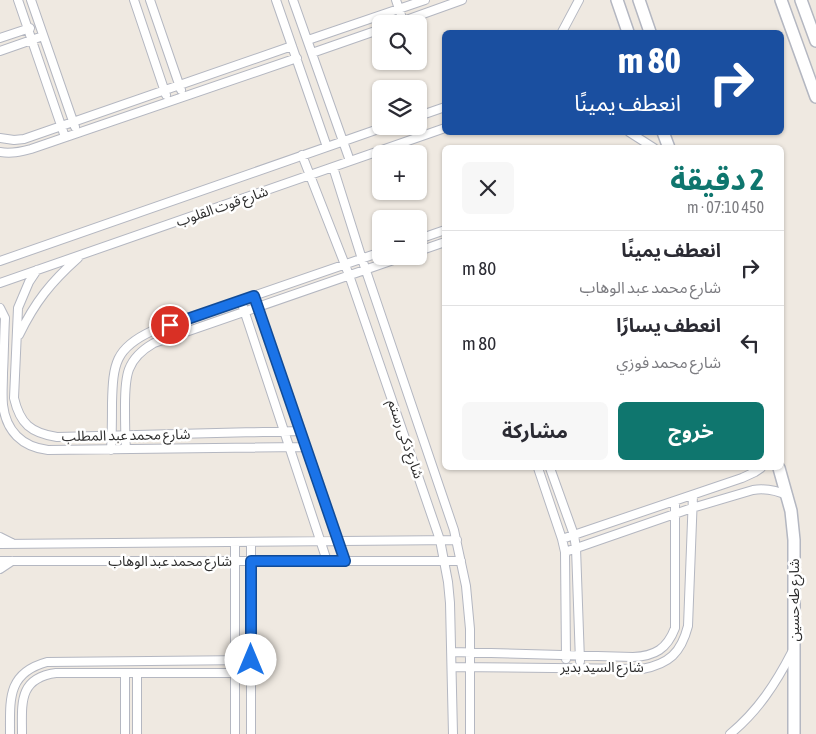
<!DOCTYPE html>
<html lang="ar">
<head>
<meta charset="utf-8">
<style>
  :root { --surface:#fff; --page:#f7f7f7; --text:#2b2b33; --muted:#7c7c81; --line:#e1e1e2; --accent:#0f766e }
  body { margin:0; font-family:"Asap Condensed","Noto Sans Arabic",sans-serif; background:var(--page); color:var(--text); direction:rtl; height:100vh; display:flex; flex-direction:column; font-size:19px; white-space:nowrap }
  * { box-sizing:border-box; margin:0 }
  p { font-size:16px; color:var(--muted) }
  .icon { flex:none; width:28px; height:28px; fill:none; stroke:currentColor; stroke-width:2; stroke-linecap:round; stroke-linejoin:round }
  .map { position:relative; flex:1; overflow:hidden; direction:ltr }
  .sheet { position:absolute; left:442px; top:145px; width:342px; height:325px; display:flex; flex-direction:column; background:var(--surface); border-radius:8px; box-shadow:0 1px 4px #0004; direction:rtl }
  .sheet>* { flex:none }
  .top-card { position:absolute; left:442px; top:30px; width:342px; height:105px; border-radius:8px; box-shadow:0 1px 4px #0004; direction:rtl; background:#1a4fa0; color:#fff; overflow:hidden }
  .tools { position:absolute; left:372px; top:15px; display:grid; gap:10px }
  .tools a { display:grid; place-items:center; width:55px; height:55px; border-radius:8px; background:var(--surface); box-shadow:0 1px 4px #0004; font-size:25px }
  .pin { position:absolute; display:grid; place-items:center; width:42px; height:42px; color:#fff; margin:-21px; border:2px solid #fff; border-radius:50%; box-shadow:0 1px 5px #0007 }
  .me { position:absolute; width:55px; margin:-28px; rotate:0deg; stroke-linejoin:round; filter:drop-shadow(0 0 4px #0008) }
  .turn { display:flex; align-items:center; gap:18px; height:105px; padding:0 20px; font-size:22px }
  .turn .icon { width:65px; height:65px; stroke-width:2.5 }
  .turn b { display:block; font-size:35px; line-height:42px }
  .round { display:grid; place-items:center; flex:none; width:52px; height:52px; border-radius:8px; background:var(--page) }
  .summary { display:flex; align-items:center; justify-content:space-between; height:85px; padding:0 20px }
  h1 { font-size:30px; font-weight:700; line-height:38px; color:var(--accent) }
  .button { display:flex; gap:10px; margin-top:auto; padding:10px 20px }
  .button a { flex:1; height:58px; border-radius:8px; background:var(--accent); color:#fff; font-size:20px; font-weight:700; line-height:58px; text-align:center }
  .button a+a { background:var(--page); color:var(--text) }
  ul { padding:0; list-style:none }
  li { display:flex; align-items:center; gap:15px; height:75px; padding:0 20px; border-top:1px solid var(--line) }
  li div { flex:1 }
  li b { display:block; font-size:19px }
  li em { font-style:normal }
  .map>svg:first-child { display:block }
</style>
</head>
<body>
<div class="map">
<svg width="816" height="734" viewBox="0 0 816 734">
  <rect width="100%" height="100%" fill="#efe9e1"/>
  <g fill="none" stroke-linecap="round" stroke-linejoin="round">
    <g stroke="#b4b7c1" stroke-width="10">
      <path id="street" d="M18,0L65,137
        M31,0L75,127
        M134,0L166,95
        M150,0L181,90
        M276,0L327,147
        M293,0L350,161
        M396,0L403,21
        M395,24L462,0
        M562,32L579,0
        M0,38L30,28
        M308,40L425,0
        M0,51L43,36
        M312,53L381,29
        M419,116L445,107
        M629,132L654,148
        M0,138L14,140L24,139L292,46
        M0,152C11,154 20,152 31,149L297,58
        M302,155L349,275L440,540L448,582L450,603L453,734
        M333,167L362,259L454,530L466,586L470,629V734
        M419,239L445,230
        M419,251L445,242
        M0,261L387,126
        M37,270L29,282L18,308L14,398C20,424 31,433 57,437L301,431
        M0,283L445,128
        M254,296L345,561
        M243,307L327,561
        M0,308L5,318C4,337 4,355 3,373C3,384 2,395 3,405C6,431 22,447 48,450L306,447
        M19,335C35,302 51,282 78,258
        M126,449C125,435 125,421 125,406C125,376 126,359 154,343L405,256
        M111,450C112,434 112,418 112,403C113,364 115,348 152,331L381,252
        M538,468L562,539L565,552L566,659
        M550,468L574,535L576,548L580,661
        M0,537L12,543
        M562,539L742,478L755,472L761,468
        M235,542V734
        M0,544L457,540
        M565,552L692,508L753,490C766,488 776,490 788,496
        M0,561H461
        M0,569L12,561
        M452,652L633,657C655,656 667,649 675,628V501
        M452,667L642,669C669,664 681,653 688,626L693,495
        M125,673V734
        M10,734C10,699 7,673 47,662L251,660
        M22,734C22,704 18,678 56,673H251
        M137,734V673
        M251,734V542
        M730,734C758,711 776,683 792,652"/>
    </g>
    <g stroke="#b4b7c1" stroke-width="14">
      <path id="secondary" d="M617,0L628,32
        M639,0L650,32
        M781,0L816,97
        M801,0L816,41
        M663,132L669,148
        M779,468L791,511L794,540V734"/>
    </g>
    <use href="#street" stroke="#fff" stroke-width="8"/>
    <use href="#secondary" stroke="#fff" stroke-width="11"/>
  </g>
  <g fill="none" stroke-linecap="round" stroke-linejoin="round">
    <g stroke="#114b97" stroke-width="12">
      <path id="route" d="M170,325L254,296L345,561H251V660"/>
    </g>
    <use href="#route" stroke="#1a73e8" stroke-width="9"/>
  </g>
  <g text-anchor="middle" dominant-baseline="central" stroke-width="5" stroke-linejoin="round" paint-order="stroke">
    <g font-size="14" fill="#2e2e2e" stroke="#fff">
      <text transform="translate(222 206) rotate(-19)">شارع قوت القلوب</text>
      <text transform="translate(126 435) rotate(-1)">شارع محمد عبد المطلب</text>
      <text transform="translate(406 439) rotate(71)">شارع ذكى رستم</text>
      <text x="170" y="561">شارع محمد عبد الوهاب</text>
      <text transform="translate(794 600) rotate(-90)">شارع طه حسين</text>
      <text x="602" y="667">شارع السيد بدير</text>
    </g>
  </g>
</svg>
<div class="tools">
<a><svg class="icon" aria-label="search" viewBox="0 0 24 24"><circle cx="10" cy="10" r="6"/><path d="M15 15l6 6"/></svg></a>
<a><svg class="icon" aria-label="layers" viewBox="0 0 24 24"><path d="M12 4l9 5-9 5-9-5zM3 14l9 5 9-5"/></svg></a>
<a>+</a>
<a>−</a>
</div>
<div class="pin" style="left:170px;top:325px;background:#d93025"><svg class="icon" aria-label="arrive" viewBox="0 0 24 24"><path d="M6 21V4h12l-3 4 3 4H6"/></svg></div>
<svg class="me" style="left:251px;top:660px" viewBox="-20 -20 40 40"><circle r="19" fill="#fff"/><path d="M0-13L10 11 0 6-10 11z" fill="#1a73e8"/></svg>
<div class="top-card">
<div class="turn"><svg class="icon" aria-label="right" viewBox="0 0 24 24"><path d="M7 20v-9h11M14 6l5 5-5 5"/></svg><div><b>80 m</b>انعطف يمينًا</div></div>
</div>
<section class="sheet">
<div class="summary"><div><h1>2 دقيقة</h1><p>450 m · 07:10</p></div><a class="round"><svg class="icon" aria-label="close" viewBox="0 0 24 24"><path d="M6 6l12 12M18 6L6 18"/></svg></a></div>
<ul>
<li><svg class="icon" aria-label="right" viewBox="0 0 24 24"><path d="M7 20v-9h11M14 6l5 5-5 5"/></svg><div><b>انعطف يمينًا</b><p>شارع محمد عبد الوهاب</p></div><em>80 m</em></li>
<li><svg class="icon" aria-label="left" viewBox="0 0 24 24"><path d="M17 20v-9H6M10 6l-5 5 5 5"/></svg><div><b>انعطف يسارًا</b><p>شارع محمد فوزي</p></div><em>80 m</em></li>
</ul>
<div class="button"><a>خروج</a><a>مشاركة</a></div>
</section>
</div>
</body>
</html>
